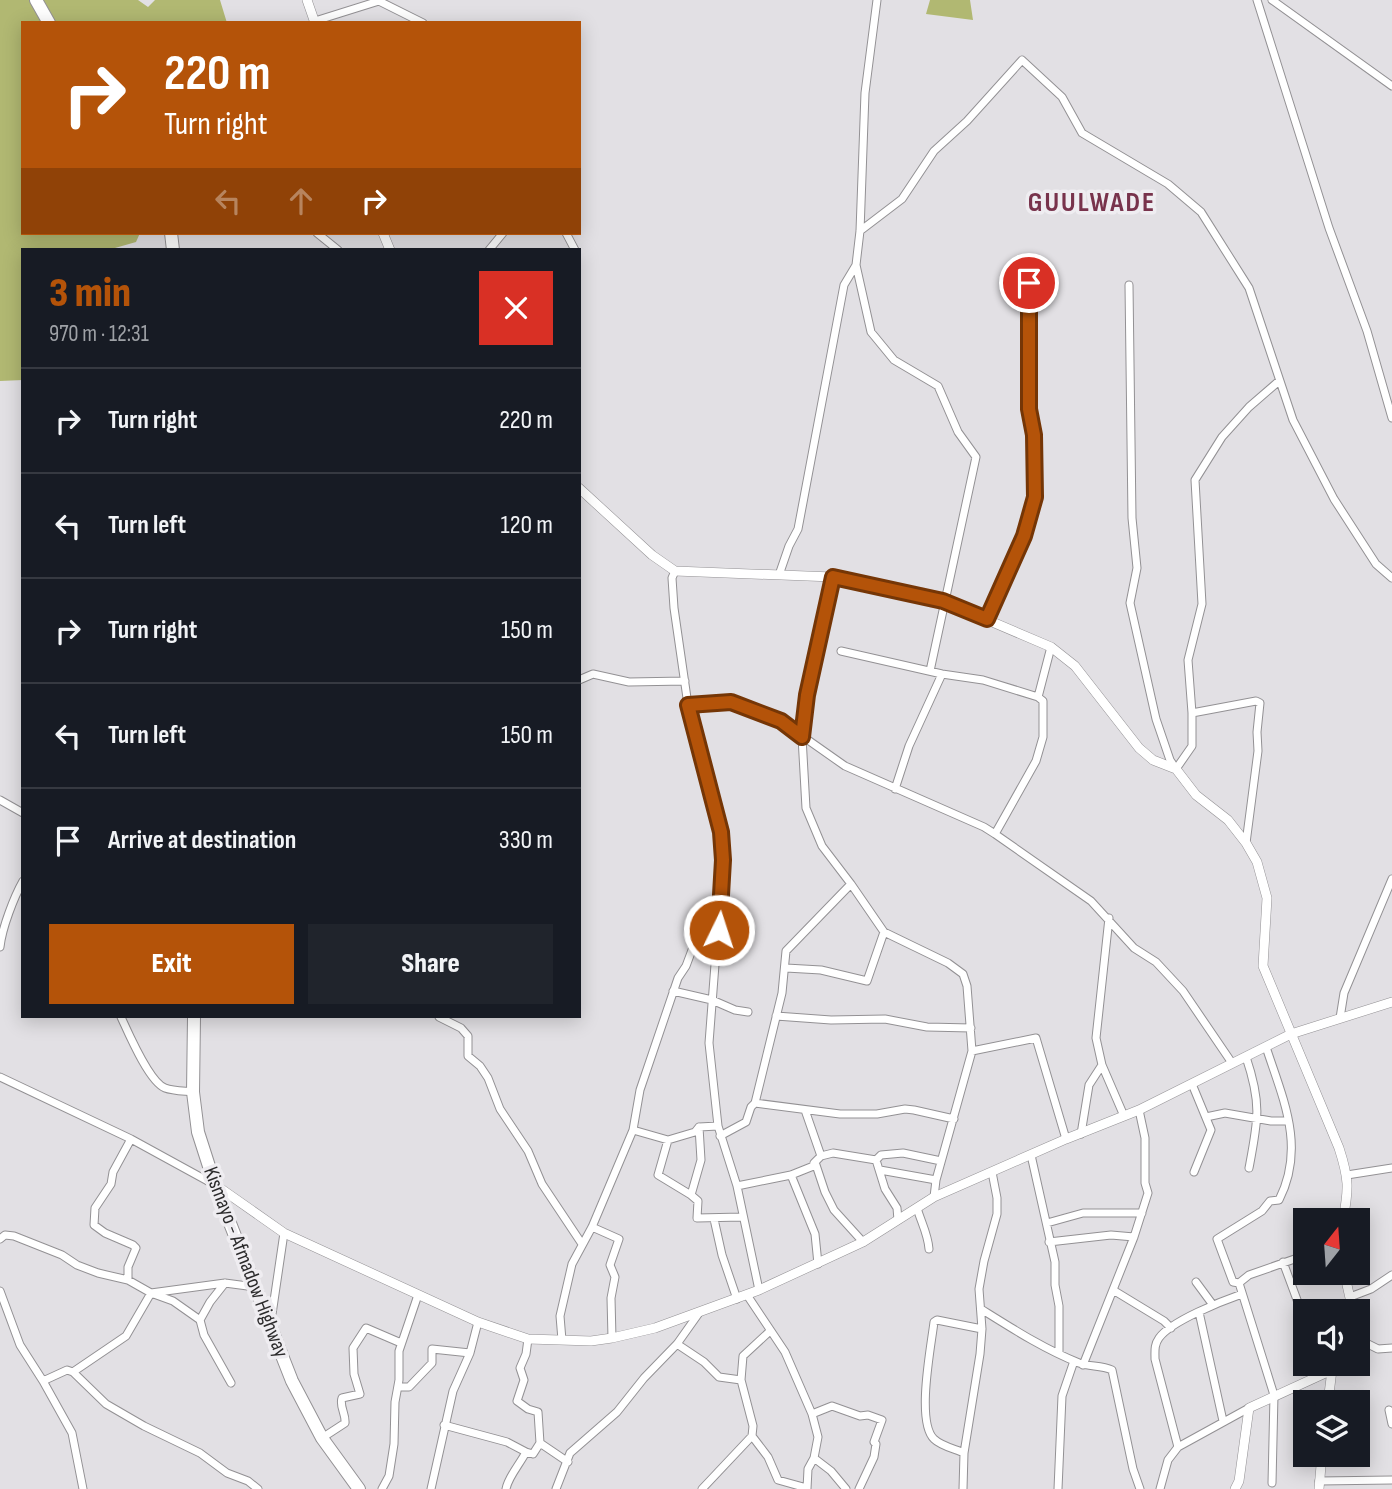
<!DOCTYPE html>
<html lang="en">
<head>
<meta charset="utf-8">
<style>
  :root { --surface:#171b24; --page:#20242c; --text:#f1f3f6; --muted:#9ea1a6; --line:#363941; --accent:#b45309 }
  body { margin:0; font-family:"Sofia Sans Condensed",sans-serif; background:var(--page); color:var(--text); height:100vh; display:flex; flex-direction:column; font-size:26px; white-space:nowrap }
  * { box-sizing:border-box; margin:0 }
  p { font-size:23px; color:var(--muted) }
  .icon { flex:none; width:38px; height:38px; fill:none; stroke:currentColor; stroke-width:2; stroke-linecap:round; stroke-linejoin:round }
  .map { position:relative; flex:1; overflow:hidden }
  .details { position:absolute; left:21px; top:248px; width:560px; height:770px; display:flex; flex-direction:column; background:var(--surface); border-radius:0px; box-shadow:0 4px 18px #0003 }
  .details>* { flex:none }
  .hud { position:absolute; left:21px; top:21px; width:560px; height:214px; border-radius:0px; box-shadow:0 4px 18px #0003; background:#b45309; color:#fff; overflow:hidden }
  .needle { width:46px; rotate:17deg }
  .buttons { position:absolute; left:1293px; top:1208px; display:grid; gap:14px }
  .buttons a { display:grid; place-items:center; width:77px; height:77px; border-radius:0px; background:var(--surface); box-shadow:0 4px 18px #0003; font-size:35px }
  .pin { position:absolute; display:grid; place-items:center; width:60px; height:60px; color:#fff; margin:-30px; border:4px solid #fff; border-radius:50%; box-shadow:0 2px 7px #0007 }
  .me { position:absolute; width:77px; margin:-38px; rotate:4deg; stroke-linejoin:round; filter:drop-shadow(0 0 5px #0008) }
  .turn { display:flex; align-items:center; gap:24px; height:147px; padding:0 28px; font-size:32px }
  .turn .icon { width:91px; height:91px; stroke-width:2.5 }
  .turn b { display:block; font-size:49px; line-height:60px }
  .lanes { display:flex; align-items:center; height:66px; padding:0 28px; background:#0003; justify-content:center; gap:35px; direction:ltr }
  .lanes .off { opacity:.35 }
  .round { display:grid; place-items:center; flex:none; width:74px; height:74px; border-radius:0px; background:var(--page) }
  .headline { display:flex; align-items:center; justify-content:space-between; height:119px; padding:0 28px }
  h1 { font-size:42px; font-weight:800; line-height:52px; color:var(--accent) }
  .button { display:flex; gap:14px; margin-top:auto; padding:14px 28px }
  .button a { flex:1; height:80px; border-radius:0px; background:var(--accent); color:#fff; font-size:28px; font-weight:800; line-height:80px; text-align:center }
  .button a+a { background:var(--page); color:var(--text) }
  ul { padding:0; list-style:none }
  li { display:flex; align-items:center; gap:21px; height:105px; padding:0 28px; border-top:2px solid var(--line) }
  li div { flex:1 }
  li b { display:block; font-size:26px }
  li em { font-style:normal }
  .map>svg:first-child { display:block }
</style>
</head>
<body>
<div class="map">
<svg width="1392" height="1489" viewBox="0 0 1392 1489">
  <rect width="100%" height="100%" fill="#e2e0e4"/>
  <path fill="#b1b872" d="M0,0H138L148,7L155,0H220L227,23H23V233H140L136,242L108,250H23V380L0,381Z
    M930,0H970L973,20L926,14Z"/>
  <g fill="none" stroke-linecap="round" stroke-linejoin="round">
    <g stroke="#939194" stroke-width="9">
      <path id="minor" d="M1257,0L1329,228L1367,331L1392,418
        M1272,0L1392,86
        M315,21L379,1L423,23
        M860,231L902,199L934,151L967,121L1022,60L1062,97L1082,133L1168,184L1201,212L1249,288L1293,420L1334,499L1376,564L1392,578
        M317,233L338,250
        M566,233L575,250
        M489,250L503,233
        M856,265L871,332L894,360L938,386L958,432L976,457L930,671
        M1129,285L1132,518L1137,568L1130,603L1156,719L1170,760L1176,769L1192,746V713L1188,660L1202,604L1195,480L1222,437L1249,407L1279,381
        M675,571L672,578L674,608L688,705L721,832L723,860L709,1043L718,1126L737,1186L759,1290
        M779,575L789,546L798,529L844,285L856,265L860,231L865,93L877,0
        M833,577L807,695L802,737L806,808L822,846L851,884L884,932L948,963L963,974L967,986L972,1051L936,1180L934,1197
        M987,619L1024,536L1035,497L1034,435L1029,409V283
        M841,651L942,674L983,680L1038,697L1043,701V737L1036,761L995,834
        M579,680L593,674L629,682L685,681
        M1038,697L1051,647
        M688,705L731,702L760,712L781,721L845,766L984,827L995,834L1091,901L1134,948L1156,962L1183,991L1232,1063
        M1192,713L1256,701L1260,703L1257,732L1258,751L1246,843
        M895,789L909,746L942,674
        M0,800L23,813
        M0,947C2,928 14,897 23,881
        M786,968L821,970L867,981L884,932
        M673,991L712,1000L735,1010L748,1012
        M776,1016L831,1020L885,1019L927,1027L971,1028
        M121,1017C128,1032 149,1082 165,1088C173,1091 184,1091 193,1092
        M439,1017L461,1028L468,1036V1056L480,1066L488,1078L500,1109L528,1151L542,1184L582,1244
        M1340,1018L1344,993L1392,879
        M1266,1047C1283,1099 1306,1147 1279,1200L1270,1201L1262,1211L1217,1239L1233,1282L1239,1283L1274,1395L1272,1483
        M972,1051L1036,1038L1066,1139
        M1246,1057C1262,1104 1258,1121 1249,1168
        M1102,1065L1124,1116
        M0,1077L131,1139L215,1185
        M1192,1084L1211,1130L1194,1172
        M755,1103L840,1114H877L905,1109L914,1110L954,1119
        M1206,1117L1225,1113L1271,1121H1288
        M718,1126L699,1127L701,1160L691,1195L698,1201L697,1218L742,1217
        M633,1130L668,1140L695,1132L699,1127
        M1081,1134L1089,1085L1102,1065L1096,1038L1109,918
        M720,1136L746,1122L751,1107L755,1103L782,993L786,951L851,884
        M668,1140L658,1175L691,1195
        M1031,1155L1055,1262V1285L1059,1306V1353
        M821,1156L833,1153L876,1160L881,1155L903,1153L941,1161
        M876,1160L885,1189L897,1208L898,1220
        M816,1165L825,1192L834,1210L863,1242
        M880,1170L936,1180
        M791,1175L815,1234L818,1264
        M1347,1175L1392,1168
        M737,1186L791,1175L816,1165L814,1163L821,1156L805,1110
        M917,1208C921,1222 928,1234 929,1249
        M714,1219L722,1255L737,1299
        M1047,1223L1083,1213H1142
        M592,1227L619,1239L610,1265L615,1277L611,1298L612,1338
        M0,1239L5,1235L14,1236L62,1255L77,1265L98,1273L128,1280L151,1293L173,1301L200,1320L204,1335L231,1383
        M1049,1242L1111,1235L1134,1237
        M1283,1262L1306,1324
        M128,1280V1267L136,1248L133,1245L105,1233L94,1225L95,1208L111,1184L113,1172L131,1139
        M1196,1282L1213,1305
        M1239,1283L1249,1275L1306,1255
        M1113,1290L1164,1321L1171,1328
        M0,1291L20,1345L43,1381L72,1433L83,1489
        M747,1295L785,1352L812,1414L818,1437L814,1458L808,1469L807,1489
        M1350,1297L1371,1289L1392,1275
        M981,1309C1013,1329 1044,1349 1079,1363C1090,1367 1101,1365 1112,1370L1133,1469L1140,1489
        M1199,1312L1223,1421
        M200,1320L210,1302L225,1283
        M271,1321L284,1233
        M1358,1339L1378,1349L1392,1348
        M562,1340L560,1316L572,1264L592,1227L633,1130L640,1090L678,978L686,966L692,950L718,949
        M677,1344L704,1362L719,1377L741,1380
        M1320,1363L1323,1374
        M1083,1365L1134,1237L1148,1193L1145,1183V1138L1139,1110
        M73,1372L126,1336L151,1293L225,1283L255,1287
        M43,1381L67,1370L73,1372L106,1404L144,1426L200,1453L227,1473L248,1481L258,1489
        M399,1387H409L432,1363V1349L470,1353
        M1389,1410L1392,1424
        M812,1414L832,1406L860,1416L868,1415L882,1420L874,1442L876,1444L874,1457L859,1489
        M444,1425L507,1442L526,1452
        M752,1436L768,1457L778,1480L807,1488
        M322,1438L345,1423C346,1414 339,1406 342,1398L360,1394L354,1374L353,1348L366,1328L401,1343
        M540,1443L568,1462
        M1178,1447L1155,1359C1155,1351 1154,1345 1159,1338C1171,1321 1222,1301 1242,1294
        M964,1453C955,1449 941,1446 934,1439C916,1422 931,1347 934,1322L937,1320L982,1329
        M814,1458L831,1471L846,1489
        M1319,1481L1392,1480
        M382,1489L389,1476L394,1444L395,1402L399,1380V1351L418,1295
        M431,1489L453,1391L470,1353L478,1322
        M506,1489C508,1477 520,1464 526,1452L533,1454L540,1443L538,1412L528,1409L517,1401L524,1380L520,1368L526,1354L528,1339
        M556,1489L570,1453L617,1412L644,1378L677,1344L699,1313
        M702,1489L752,1436L753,1426L741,1380L743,1356L770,1331
        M963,1489L964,1453L980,1354L982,1329L979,1289L984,1261L997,1214V1198L992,1172
        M1058,1489L1062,1396L1074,1361
        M1160,1489L1168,1460L1178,1447L1249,1408"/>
    </g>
    <g stroke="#939194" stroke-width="10">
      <path id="tertiary" d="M307,0L315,23
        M383,233L390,250
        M579,488L652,555L675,571L833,577L943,601L1051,647L1075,666L1139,748L1153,760L1176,769L1196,795L1228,820L1246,843L1257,862L1267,898L1263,966L1339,1148C1349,1179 1349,1188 1343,1220
        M217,1186L284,1233L478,1322L528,1339L591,1341L612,1338L655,1328L759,1290L863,1242L934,1197L1066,1139L1139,1110L1291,1034L1392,1002
        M1344,1272L1353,1311
        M1328,1402L1332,1370L1337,1363
        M1235,1489L1239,1481L1249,1408L1332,1370
        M1319,1489L1322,1454"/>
    </g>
    <g stroke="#939194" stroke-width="14">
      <path id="primary" d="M36,0L49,23
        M171,233L173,250
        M194,1017L193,1092L198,1132L215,1185L292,1381L322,1438L359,1489"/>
    </g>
    <use href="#minor" stroke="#fff" stroke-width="7"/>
    <use href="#tertiary" stroke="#fff" stroke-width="9"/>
    <use href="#primary" stroke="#fff" stroke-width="12"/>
  </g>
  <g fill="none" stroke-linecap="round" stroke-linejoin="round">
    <g stroke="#753606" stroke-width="18">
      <path id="route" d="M719,930L723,860L721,832L688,705L731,702L781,721L802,737L807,695L833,577L943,601L987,619L1024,536L1035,497L1034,435L1029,409V283"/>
    </g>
    <use href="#route" stroke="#b45309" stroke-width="12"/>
  </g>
  <g text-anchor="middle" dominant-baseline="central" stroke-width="7" stroke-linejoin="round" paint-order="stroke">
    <g font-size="21" fill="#2c2b2c" stroke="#efedf1">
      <text transform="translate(246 1262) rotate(69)">Kismayo - Afmadow Highway</text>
    </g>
    <g font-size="28" font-weight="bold" letter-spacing="2" fill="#78334c" stroke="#efedf1">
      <text x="1092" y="202">GUULWADE</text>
    </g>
  </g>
</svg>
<div class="buttons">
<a><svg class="needle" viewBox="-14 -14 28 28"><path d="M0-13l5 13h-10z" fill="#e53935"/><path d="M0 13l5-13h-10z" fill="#9ea1a6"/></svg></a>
<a><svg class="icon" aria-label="sound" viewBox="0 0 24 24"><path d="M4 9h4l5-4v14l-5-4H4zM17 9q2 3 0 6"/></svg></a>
<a><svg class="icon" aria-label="layers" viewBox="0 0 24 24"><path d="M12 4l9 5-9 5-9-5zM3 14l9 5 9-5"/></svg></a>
</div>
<div class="pin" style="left:1029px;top:283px;background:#d93025"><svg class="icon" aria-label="arrive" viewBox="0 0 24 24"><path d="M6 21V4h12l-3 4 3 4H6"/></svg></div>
<svg class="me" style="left:719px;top:930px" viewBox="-20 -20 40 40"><circle r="17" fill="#b45309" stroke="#fff" stroke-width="3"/><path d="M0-11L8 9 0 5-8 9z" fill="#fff"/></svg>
<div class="hud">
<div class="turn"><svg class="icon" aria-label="right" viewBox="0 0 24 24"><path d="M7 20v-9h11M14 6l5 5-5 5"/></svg><div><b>220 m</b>Turn right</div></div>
<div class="lanes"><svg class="icon off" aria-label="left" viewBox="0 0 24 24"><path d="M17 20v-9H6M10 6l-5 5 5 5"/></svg><svg class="icon off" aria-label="ahead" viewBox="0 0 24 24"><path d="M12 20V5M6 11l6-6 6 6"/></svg><svg class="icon" aria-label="right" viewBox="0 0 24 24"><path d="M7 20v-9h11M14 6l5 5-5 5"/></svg></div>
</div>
<section class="details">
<div class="headline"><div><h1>3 min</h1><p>970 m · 12:31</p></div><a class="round" style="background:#d93025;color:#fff"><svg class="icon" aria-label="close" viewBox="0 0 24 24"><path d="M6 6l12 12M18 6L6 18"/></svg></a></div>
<ul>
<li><svg class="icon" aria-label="right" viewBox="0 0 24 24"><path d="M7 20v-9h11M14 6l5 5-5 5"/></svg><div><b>Turn right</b></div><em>220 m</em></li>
<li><svg class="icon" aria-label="left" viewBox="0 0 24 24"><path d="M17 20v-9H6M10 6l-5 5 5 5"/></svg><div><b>Turn left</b></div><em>120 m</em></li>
<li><svg class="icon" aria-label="right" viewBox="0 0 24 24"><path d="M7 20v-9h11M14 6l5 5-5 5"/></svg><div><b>Turn right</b></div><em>150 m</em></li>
<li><svg class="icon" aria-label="left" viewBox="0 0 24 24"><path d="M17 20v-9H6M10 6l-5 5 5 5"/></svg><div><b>Turn left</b></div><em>150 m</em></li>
<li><svg class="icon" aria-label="arrive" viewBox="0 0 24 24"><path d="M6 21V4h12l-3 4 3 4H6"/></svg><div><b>Arrive at destination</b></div><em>330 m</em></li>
</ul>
<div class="button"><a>Exit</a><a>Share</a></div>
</section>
</div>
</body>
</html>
